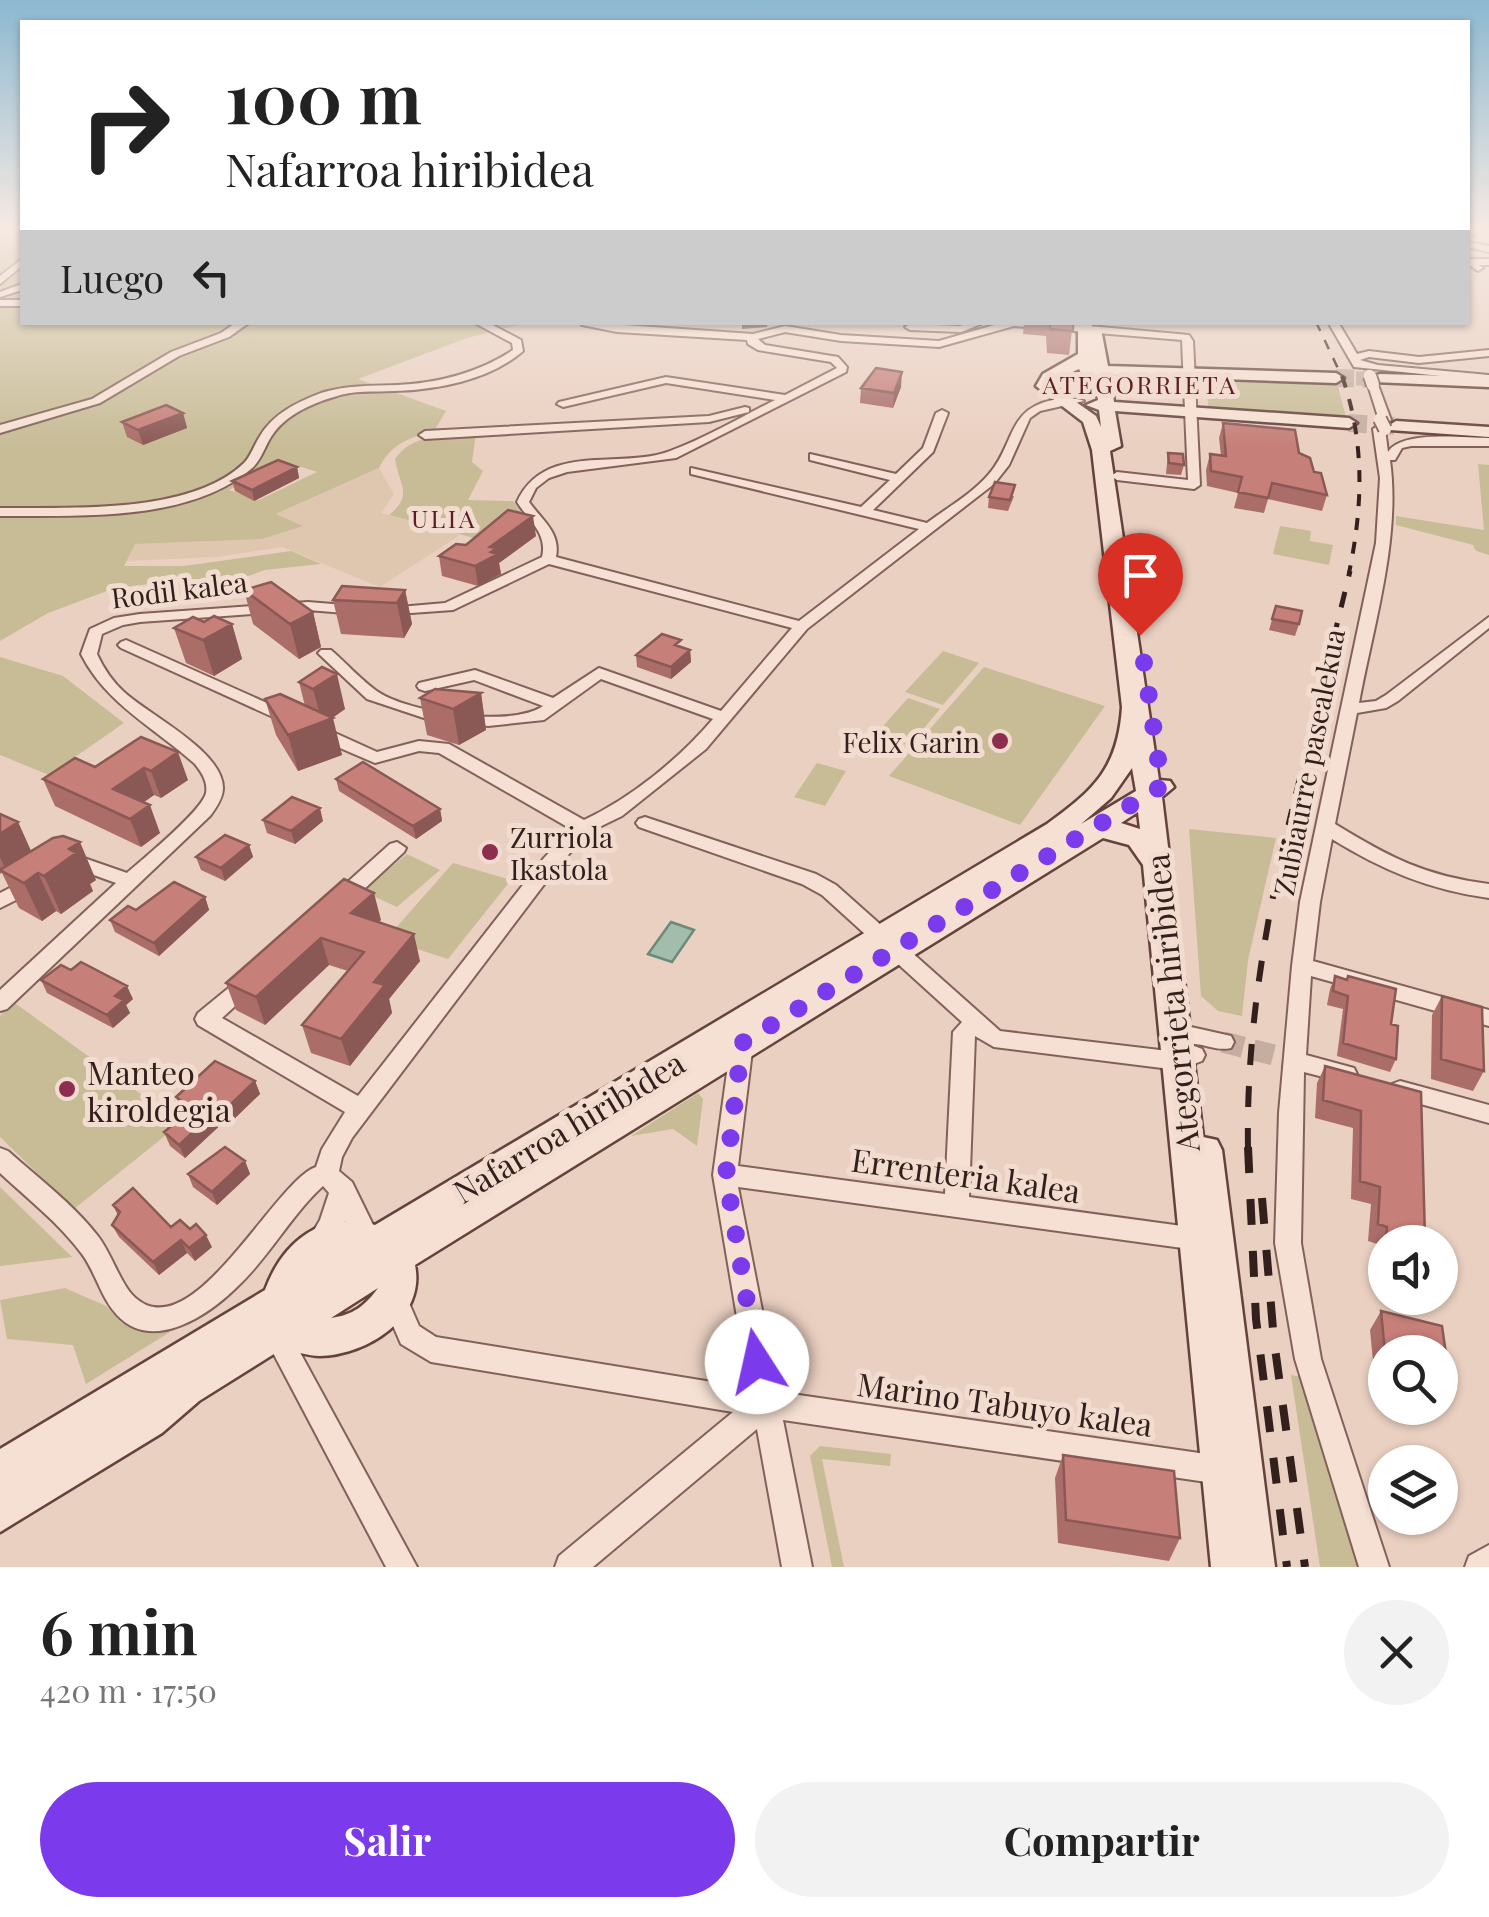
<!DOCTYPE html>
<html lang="es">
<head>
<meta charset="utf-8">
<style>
  :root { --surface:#fff; --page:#f2f2f2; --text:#222; --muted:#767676; --accent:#7c3aed }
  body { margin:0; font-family:"Playfair Display",serif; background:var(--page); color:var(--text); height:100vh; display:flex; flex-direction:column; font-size:38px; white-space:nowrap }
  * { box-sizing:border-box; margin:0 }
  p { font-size:32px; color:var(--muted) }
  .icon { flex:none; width:55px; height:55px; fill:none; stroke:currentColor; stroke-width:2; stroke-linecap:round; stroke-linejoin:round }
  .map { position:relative; height:1567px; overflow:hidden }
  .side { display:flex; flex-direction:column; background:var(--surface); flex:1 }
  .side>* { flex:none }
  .top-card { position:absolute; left:20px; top:20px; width:1450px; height:305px; border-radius:0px; box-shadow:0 2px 8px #0004; background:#fff; color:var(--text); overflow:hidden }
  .buttons { position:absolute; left:1368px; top:1225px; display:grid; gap:20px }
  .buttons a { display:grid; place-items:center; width:90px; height:90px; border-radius:50%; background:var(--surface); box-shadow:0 2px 8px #0004; font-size:50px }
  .pin { position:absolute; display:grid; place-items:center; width:85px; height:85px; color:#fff; margin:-102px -42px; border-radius:50% 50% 50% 0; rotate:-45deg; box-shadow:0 0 10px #0007 }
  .pin .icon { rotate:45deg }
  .me { position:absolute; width:110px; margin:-55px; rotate:350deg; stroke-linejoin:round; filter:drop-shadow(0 0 8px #0008) }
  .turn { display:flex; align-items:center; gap:35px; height:210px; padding:0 40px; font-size:45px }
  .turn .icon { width:130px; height:130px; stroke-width:2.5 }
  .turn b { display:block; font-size:70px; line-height:85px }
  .then { display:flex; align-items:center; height:95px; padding:0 40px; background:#0003; gap:20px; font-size:38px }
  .round { display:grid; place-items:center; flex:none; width:105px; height:105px; border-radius:52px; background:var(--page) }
  .overview { display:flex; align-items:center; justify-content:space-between; height:170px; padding:0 40px }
  h1 { font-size:60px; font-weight:700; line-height:75px }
  .button { display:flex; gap:20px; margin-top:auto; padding:20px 40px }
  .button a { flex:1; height:115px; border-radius:60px; background:var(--accent); color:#fff; font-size:40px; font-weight:700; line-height:115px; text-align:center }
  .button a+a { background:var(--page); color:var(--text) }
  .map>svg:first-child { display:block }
</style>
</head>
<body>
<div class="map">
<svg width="1489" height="1567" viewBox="0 0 1489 1567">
  <rect width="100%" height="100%" fill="#ead0c1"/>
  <path fill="#dfc7af" d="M379,468L394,494L381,513L460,535L380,587L282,547L217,557L126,561L134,544L262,539L301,525L275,515Z"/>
  <path fill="#c7bc96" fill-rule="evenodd" d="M0,227H22V322L525,323L467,338L358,379L446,411L434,431C408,438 391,444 379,468L276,514L303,526L262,539L135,544L124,566H184L291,551L321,564L265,570L218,587L193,579L115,588L48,613L0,641ZM279,460L317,472L259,500L229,490Z
    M1214,379L1337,383L1346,417L1208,408L1207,381Z
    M476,433L472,462L483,471L468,500L513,501L521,511L485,541L389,515C414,495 399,485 395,459C413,433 447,435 476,433Z
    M1478,464L1489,465V555L1476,551L1473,545L1396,525V516L1484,530Z
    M1280,526L1311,531L1310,541L1333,545L1329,565L1273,554Z
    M943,651L979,663L943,705L905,692Z
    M0,657L63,676L124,723L49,775L0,755Z
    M984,667L1105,706L1020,825L889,776Z
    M908,698L940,709L909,746L876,734Z
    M817,763L846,771L825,806L794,797Z
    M1189,829L1276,838L1248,960L1242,1016L1218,1011L1201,996Z
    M407,854L440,870L397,907L362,891Z
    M453,863L511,880L448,959L386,939Z
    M12,1001L181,1123L74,1209L0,1137V1016Z
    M698,1093L703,1099L697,1146L673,1129L631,1136Z
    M0,1187L72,1257L0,1266Z
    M65,1288L106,1306L122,1323L148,1332L178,1327L86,1384L73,1345L7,1339L0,1300Z
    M1291,1375L1302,1377L1361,1567H1320Z
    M820,1446L891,1454L890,1466L822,1459L844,1567H832L810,1456Z"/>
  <path fill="#a3bdac" stroke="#6b8a78" stroke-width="2.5" d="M671,922L694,930L672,962L648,954Z"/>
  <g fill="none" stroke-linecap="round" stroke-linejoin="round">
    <path stroke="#c5ada0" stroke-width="21" stroke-dasharray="21 10" stroke-linecap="butt" d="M1223,1042L1293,1060"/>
    <path stroke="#c5ada0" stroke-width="14" stroke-dasharray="14 6" stroke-linecap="butt" d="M1336,378L1378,379"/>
    <path stroke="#c5ada0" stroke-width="18" stroke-dasharray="18 9" stroke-linecap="butt" d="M1336,378L1380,379
      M1349,423L1396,426"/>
    <g stroke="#82615a" stroke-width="4">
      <path id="street" d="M1468,227L1475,231V235L1468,234Z
        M1468,242L1489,246V252L1468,247Z
        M22,259V266L0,284V276Z
        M1489,259V265H1479L1483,268L1478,271L1468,264L1470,259Z
        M22,284V290L0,297V292Z
        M0,300H22V306H0Z
        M237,322H250L229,337L179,356L100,403L0,433V425L92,399L171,352L221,333Z
        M473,322H487L521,340L523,351C490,380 437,390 394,391C374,392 353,390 334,397C310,404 284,416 271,437C264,448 261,461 251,469C187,523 78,515 0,516V508C70,507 190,515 244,463C251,456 254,445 260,436C273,414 297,402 321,393C346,385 370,386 397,385C438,383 478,373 513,350L512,343Z
        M581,322L753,334L785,326L841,335L939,341L1005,322H1045L1189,335L1193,341L1200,485L1194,489L1117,480L1111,476L1117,472L1188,480L1182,340L1014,326L939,347L841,341L785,332L758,339L765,345L838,357L847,367L846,372L676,458L567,472L549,478L536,488L529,502C542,520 561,533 556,557L799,621L919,529L691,474V468L861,507L890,480L810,460V454L896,474L923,448L936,413L942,410L948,413L933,452L873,510L927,523C947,508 973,493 989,474C1015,444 1007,409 1053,400C1064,398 1075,397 1084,401L1040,411L1030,418L1009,465L994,484L807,629L706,749L622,816L589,832L558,866L352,1138L342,1157L339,1171L352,1182L378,1235L375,1243L366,1246L357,1243L345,1221L328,1250L319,1253L310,1250L307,1242L320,1220L329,1193L323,1186C291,1215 270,1256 238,1286C210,1314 153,1354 117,1315C101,1298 96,1273 82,1254C59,1223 28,1199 0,1173V1148L8,1151C38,1178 72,1203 97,1235C112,1253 121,1288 138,1300C195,1344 275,1181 316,1167L322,1149L345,1112L198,1025L195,1019L198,1013L242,977L249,974L256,977L259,982L256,987L222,1018L358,1096L544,858L571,829L439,753L419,751L375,763L312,736L310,732L312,728H324L377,752L419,741L449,744L584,820C631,798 679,759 713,719L601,679L544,720L488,726L433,721L367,699L321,656L318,653L321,650H331C346,663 361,680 378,692C409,713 512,728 543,706L474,680L425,691L419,689L417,686L419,683L475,670L553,698L599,668L721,711L792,628L549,564L453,610L383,615V609L388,608L445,603L542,557C548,533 528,520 517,502C545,441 620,470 670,451C706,438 741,417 775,400L666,383L563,407L557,404L559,402L666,377L785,395L837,368L831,362L758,350L748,344L747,340L617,332L582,325Z
        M971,322L981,324L961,332L910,330L905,327L910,324L960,326Z
        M1328,322H1338L1357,354L1369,351L1419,357L1489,350V356L1419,363L1369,357L1360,360L1378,365L1489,375V381L1354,367Z
        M1373,382L1378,385L1391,420L1389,422L1379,420L1368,385Z
        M745,407L749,408V412L709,422L425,439L419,435L425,431L709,416Z
        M1379,425L1385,429L1388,452C1402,430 1464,438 1489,438V446H1411L1402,448L1395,460H1390C1401,538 1373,627 1359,703L1376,701L1386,695L1489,617V628L1398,701L1386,708L1357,713L1335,824C1389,857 1425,876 1489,884V898C1430,890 1382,870 1332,839L1320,902L1313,961L1489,1010V1026L1311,976L1306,1055L1354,1068L1357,1074L1354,1080L1346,1083L1304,1072L1301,1243L1321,1359L1389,1567H1359L1295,1359L1275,1243L1279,1113L1292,966L1300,902L1376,543L1380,478L1373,429Z
        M308,602L357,606L364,610L357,614L308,610L140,622L123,625L102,634L97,654C104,669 112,681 124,692C149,715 223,751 223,788C223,798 216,808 210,816L7,1009L0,1011V990L116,883L80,870H63L61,865L63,860L81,857L127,873C143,859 202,811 206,793C208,782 202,773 195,764C155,728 106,704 81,654L90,629L114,618L140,614Z
        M126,640L296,716L298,719L296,722H284L121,648L118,645L121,642Z
        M645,817L816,874L836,885L1000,1031L1177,1052L1194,1046L1202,1049L1205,1055L1202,1061L1178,1070L994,1047L975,1036L969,1197L1197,1228L1206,1231L1209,1239L1206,1247L1197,1250L738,1187L778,1392L1220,1456L1230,1460L1234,1470L1230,1480L1220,1484L783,1420L812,1567H782L757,1429L593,1567H555L559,1556L733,1412L431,1362L401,1344L381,1298L385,1289L394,1286L403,1289L419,1326L436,1337L749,1388L713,1175L731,1043L734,1037L742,1035L750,1037L753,1043L738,1166L945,1194L953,1032L962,1022L822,895L802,884L639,827L636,823L639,819Z
        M397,842L406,848L404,852L346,906H332L329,901L332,896L390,844Z
        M33,876L40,878L43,883L40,888L0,908V893Z
        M1191,1027L1231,1036L1234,1042L1231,1048C1217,1051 1208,1045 1195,1044C1185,1044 1179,1049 1168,1046L1165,1040L1168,1034Z
        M1400,1081L1489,1105V1123L1392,1096L1389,1090L1392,1084Z
        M279,1317L288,1321L296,1345L417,1567H386L271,1349L266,1330L270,1321Z
        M1489,1545V1567H1465L1469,1556Z"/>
    </g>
    <g stroke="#64433d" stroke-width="5">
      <path id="secondary" d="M1078,322H1092V329H1101L1108,366L1336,373L1344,378L1336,383L1110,375L1114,402L1349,418L1357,423L1349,428L1115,411L1121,446L1110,451L1159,780L1170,781L1174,787L1162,797L1203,1137L1217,1140L1222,1150L1275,1567H1211L1143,865L1129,845L1103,838L415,1265C426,1318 367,1355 320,1356C308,1356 294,1351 282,1349L199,1401L162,1433L0,1532V1449L265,1290C283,1241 322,1210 375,1225L1047,824C1094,790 1118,768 1122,707L1092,450L1083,422L1036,386L1043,374L1078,354ZM1079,369L1081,373L1094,375L1098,400L1086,405L1099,410L1101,427L1096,416L1052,385L1055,380ZM1132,768L1136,791L1081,824L1111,798ZM1138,812L1140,829L1121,823ZM378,1288C365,1306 353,1315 331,1318Z
        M1380,374L1489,377V387L1374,382V376Z
        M1396,421L1489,427V437L1390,430L1388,426Z"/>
    </g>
    <use href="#street" fill="#f6e0d3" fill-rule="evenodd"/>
    <use href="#secondary" fill="#f6e0d3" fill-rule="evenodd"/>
    <path stroke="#33201d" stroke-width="2.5" stroke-dasharray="10 10" stroke-linecap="butt" d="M1316,322L1343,379"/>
    <path stroke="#33201d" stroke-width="4" stroke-dasharray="12 12" stroke-linecap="butt" d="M1342,376C1365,442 1363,506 1349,573"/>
    <path stroke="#33201d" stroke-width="5" stroke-dasharray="16 16" stroke-linecap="butt" d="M1288,825L1350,571"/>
    <path stroke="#33201d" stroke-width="6" stroke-dasharray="21 21" stroke-linecap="butt" d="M1248,1149C1246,1038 1264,930 1289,822"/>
    <path stroke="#33201d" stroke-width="8" stroke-dasharray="26 26" stroke-linecap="butt" d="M1248,1147L1256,1319L1287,1567
      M1262,1198L1274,1341L1305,1567"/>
    <g stroke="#82615a" stroke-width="12" stroke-linecap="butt">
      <path id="street-bridge-far1" d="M1369,375L1371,379"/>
    </g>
    <g stroke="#82615a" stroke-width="16" stroke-linecap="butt">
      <path id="street-bridge" d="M1370,376L1373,385
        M1380,419L1385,429"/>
    </g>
    <use href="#street-bridge-far1" stroke="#f6e0d3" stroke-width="10"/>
    <use href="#street-bridge" stroke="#f6e0d3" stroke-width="12"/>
  </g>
  <path fill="#aa6d68" d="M1024,322H1073L1069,355L1047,353L1046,336L1023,334Z
    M901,387L893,408L860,403L861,388Z
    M183,413L187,428L143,445L127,437L122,422Z
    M1223,423L1299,453L1314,472L1327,495L1322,511L1268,499L1264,513L1234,508L1238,493L1207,486L1206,470L1210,454L1221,456L1219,438Z
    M1168,453L1184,465L1181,475L1166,474Z
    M297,467L299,478L254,501L235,491L232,481Z
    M1014,496L1008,511L988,508L989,497Z
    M536,536L499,563L501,574L478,586L442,576L439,556L466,545Z
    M244,590L313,612L321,647L299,659L253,624Z
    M405,590L412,624L404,638L341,634L333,600Z
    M1276,606L1299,624L1295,636L1269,630Z
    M204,622L232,624L242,659L214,676L186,663L174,628Z
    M681,647L690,650L691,662L671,679L637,667L636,655Z
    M322,667L345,709L332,718L342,755L298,771L276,735L265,699L305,706L299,682Z
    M481,693L486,730L459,745L427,735L420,698Z
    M141,737L188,780L161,798L154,795L144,802L160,833L141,847L55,806L43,779L95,767Z
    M336,779L440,809L442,821L416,839L339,791Z
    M0,814L18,822L31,851L96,880L90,884L93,891L61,914L56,911L42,921L19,908L2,873L0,874Z
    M263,820L323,821L295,844L267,833Z
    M249,845L253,857L225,881L201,870L196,857Z
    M344,879L381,920L378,922L420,961L389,999L392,1013L350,1066L311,1053L302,1025L348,971L329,965L265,1025L236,1010L226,983Z
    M205,897L209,910L159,956L115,932L110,920L136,910Z
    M1335,976L1346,980L1348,976L1391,1024L1396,1059L1390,1072L1337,1056L1343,1009L1327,1005L1330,989Z
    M41,980L133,999L126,1005L130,1013L113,1028L47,993Z
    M1442,996L1484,1071L1473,1091L1431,1079L1432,1015Z
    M1325,1066L1421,1092L1425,1238L1437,1242H1385V1280L1376,1277L1377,1244L1368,1241L1371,1204L1351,1199L1353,1128L1315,1118L1317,1083Z
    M255,1081L260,1094L233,1120L228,1118L185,1158L170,1146L164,1132L186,1114L182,1110L176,1097Z
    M245,1161L250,1174L217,1205L193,1187L188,1174Z
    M113,1205L171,1227L190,1229L212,1247L195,1261L187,1253L159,1275L119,1237L112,1225L118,1216Z
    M1381,1311L1442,1326L1451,1389L1440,1406V1352H1385V1394L1376,1392L1370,1330Z
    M1063,1455L1180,1538L1169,1561L1058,1543L1055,1478Z"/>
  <path fill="#8b5955" d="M742,322H768L767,327L742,329Z
    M902,372L901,387L893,408L894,393Z
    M183,413L187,428L143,445L138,430Z
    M297,467L299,478L254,501L252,490Z
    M533,516L536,536L499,563L501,574L478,586L475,566L490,547Z
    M405,590L412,624L404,638L397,603Z
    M313,612L321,647L299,659L290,624Z
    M232,624L242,659L214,676L203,640Z
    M690,650L691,662L671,679V667Z
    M337,674L345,709L331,719L333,718L342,755L298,771L288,735L322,722L313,689Z
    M481,693L486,730L459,745L453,709Z
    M178,752L188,780L161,798L151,771Z
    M144,768L154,795L124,816L113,789Z
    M150,805L160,833L141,847L130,819Z
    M320,808L323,821L295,844L291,831Z
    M440,809L442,821L416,839L413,826Z
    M18,822L35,860L8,875L0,857V834Z
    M80,842L96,880L90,884L93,891L61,914L44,876L69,849Z
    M249,845L253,857L225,881L221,868Z
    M38,873L56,911L42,921L24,883Z
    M374,893L381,920L358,941L351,913Z
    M205,897L209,910L159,956L154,943Z
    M414,934L420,961L389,999L392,1013L350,1066L341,1039L374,982Z
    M321,938L329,965L265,1025L256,997Z
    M127,986L133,999L126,1005L130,1013L113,1028L107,1015L115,996Z
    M255,1081L260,1094L233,1120L228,1107Z
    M223,1104L228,1118L185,1158L179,1145Z
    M245,1161L250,1174L217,1205L212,1192Z
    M206,1235L212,1247L195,1261L189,1248Z
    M181,1240L187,1253L159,1275L153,1262Z"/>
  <path fill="#c67f79" stroke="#8b5955" stroke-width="2.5" d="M1050,322H1073V331L1050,329Z
    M876,368L902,372L894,393L861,388Z
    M166,405L183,413L138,430L122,422Z
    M1223,423L1295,430L1299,453L1310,458L1314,472L1321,473L1327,495L1272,483L1268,498L1238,492L1242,477L1211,471L1210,454L1226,456Z
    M1168,453L1183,454L1184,465L1169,463Z
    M278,460L297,467L252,490L232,481Z
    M995,482L1015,485L1010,500L989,497Z
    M508,510L533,516L490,547L497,548L491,552L498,554L475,566L439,556L456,544L466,545Z
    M271,582L313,612L290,624L244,590Z
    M342,586L405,590L397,603L333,600Z
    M1276,606L1302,611L1299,624L1272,619Z
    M214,616L232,624L203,640L174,628L193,617L204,622Z
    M662,634L681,640L675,645L690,650L671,667L636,655Z
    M322,667L337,674L313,689L299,682Z
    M435,689L481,693L453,709L420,698Z
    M280,694L333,718L288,735L265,699Z
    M141,737L178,752L151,771L144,768L113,789L150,805L130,819L43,779L75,758L95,767Z
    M363,762L440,809L413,826L336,779Z
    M292,797L320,808L291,831L263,820Z
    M0,814L18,822L0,834Z
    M225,835L249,845L221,868L196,857Z
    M63,836L80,842L69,849L76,853L44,876L38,873L24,883L0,870L53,838Z
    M344,879L374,893L351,913L414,934L374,982L385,985L341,1039L302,1025L364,952L321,938L256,997L226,983Z
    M174,882L205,897L154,943L110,920L128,906L136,910Z
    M81,962L127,986L115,996L124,1000L107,1015L41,980L61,965L71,970Z
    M1335,976L1347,980L1348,976L1396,989L1391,1024L1398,1026L1396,1059L1343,1043L1348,996L1333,991Z
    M1442,996L1482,1007L1484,1071L1441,1059Z
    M215,1061L255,1081L228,1107L223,1104L179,1145L164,1132L192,1109L176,1097Z
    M1325,1066L1421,1092L1425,1238L1437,1242H1386L1387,1227L1378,1224L1380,1187L1360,1181L1361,1111L1323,1100Z
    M225,1147L245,1161L212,1192L188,1174Z
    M133,1188L171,1227L180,1220L190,1229L196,1224L206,1235L189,1248L181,1240L153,1262L112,1225L120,1212L113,1205Z
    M1381,1311L1442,1326L1451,1389L1440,1387V1352H1385Z
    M1063,1455L1174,1471L1180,1538L1066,1520Z"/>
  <linearGradient id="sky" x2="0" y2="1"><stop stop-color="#8cb8d0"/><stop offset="0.51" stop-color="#f6eae3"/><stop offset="1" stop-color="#f6eae3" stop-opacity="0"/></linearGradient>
  <rect width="1489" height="447" fill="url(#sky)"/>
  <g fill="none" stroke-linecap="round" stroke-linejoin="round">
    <path stroke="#7c3aed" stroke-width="18" stroke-dasharray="0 32.4" d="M757,1362L726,1175L742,1043L1162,786L1140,635"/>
  </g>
  <g fill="#8d2e4f" stroke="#f2dcd0" stroke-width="4">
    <circle cx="1000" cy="741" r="10"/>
    <circle cx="490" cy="852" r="10"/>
    <circle cx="67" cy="1089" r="10"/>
  </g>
  <g text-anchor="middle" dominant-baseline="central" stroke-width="10" stroke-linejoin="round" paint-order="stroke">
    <g font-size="25" letter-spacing="2.5" fill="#5d1f27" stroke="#f2dcd0">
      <text x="1140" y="383">ATEGORRIETA</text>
      <text x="444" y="517">ULIA</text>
    </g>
    <g font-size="28" fill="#33201d" stroke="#f2dcd0">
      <text transform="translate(179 589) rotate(-7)">Rodil kalea</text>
      <text transform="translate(1308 762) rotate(-79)">Zubiaurre pasealekua</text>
    </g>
    <g font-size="28" fill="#33201d" stroke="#f2dcd0" text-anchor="end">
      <text x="980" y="741">Felix Garin</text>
      <text x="510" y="836" text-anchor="start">Zurriola<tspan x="510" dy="32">Ikastola</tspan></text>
    </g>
    <g font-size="32" fill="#33201d" stroke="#f2dcd0">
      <text transform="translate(1171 1003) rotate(-96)">Ategorrieta hiribidea</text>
      <text transform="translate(568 1126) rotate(-31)">Nafarroa hiribidea</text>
      <text transform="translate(966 1174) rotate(8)">Errenteria kalea</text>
      <text transform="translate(1005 1403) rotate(8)">Marino Tabuyo kalea</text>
    </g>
    <g font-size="32" fill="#33201d" stroke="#f2dcd0" text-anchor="start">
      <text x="87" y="1071">Manteo<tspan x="87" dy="37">kiroldegia</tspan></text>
    </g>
  </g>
</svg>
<div class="buttons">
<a><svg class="icon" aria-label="sound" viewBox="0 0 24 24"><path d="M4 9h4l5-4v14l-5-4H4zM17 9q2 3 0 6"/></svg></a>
<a><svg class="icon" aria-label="search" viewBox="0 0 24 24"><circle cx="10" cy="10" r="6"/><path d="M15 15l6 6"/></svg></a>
<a><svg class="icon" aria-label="layers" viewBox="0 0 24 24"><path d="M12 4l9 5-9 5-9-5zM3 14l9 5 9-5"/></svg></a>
</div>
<div class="pin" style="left:1140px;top:635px;background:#d93025"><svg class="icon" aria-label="arrive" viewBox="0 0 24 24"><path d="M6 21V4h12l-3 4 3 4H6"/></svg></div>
<svg class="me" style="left:757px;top:1362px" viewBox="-20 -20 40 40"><circle r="19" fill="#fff"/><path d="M0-13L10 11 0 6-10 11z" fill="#7c3aed"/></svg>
<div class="top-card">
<div class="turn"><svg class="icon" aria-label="right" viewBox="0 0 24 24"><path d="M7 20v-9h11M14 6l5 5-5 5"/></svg><div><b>100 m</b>Nafarroa hiribidea</div></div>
<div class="then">Luego<svg class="icon" aria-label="left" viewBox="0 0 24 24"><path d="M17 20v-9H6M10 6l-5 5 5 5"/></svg></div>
</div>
</div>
<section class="side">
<div class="overview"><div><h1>6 min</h1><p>420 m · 17:50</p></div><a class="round"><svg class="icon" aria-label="close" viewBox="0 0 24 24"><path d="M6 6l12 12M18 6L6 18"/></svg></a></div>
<div class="button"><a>Salir</a><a>Compartir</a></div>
</section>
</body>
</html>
